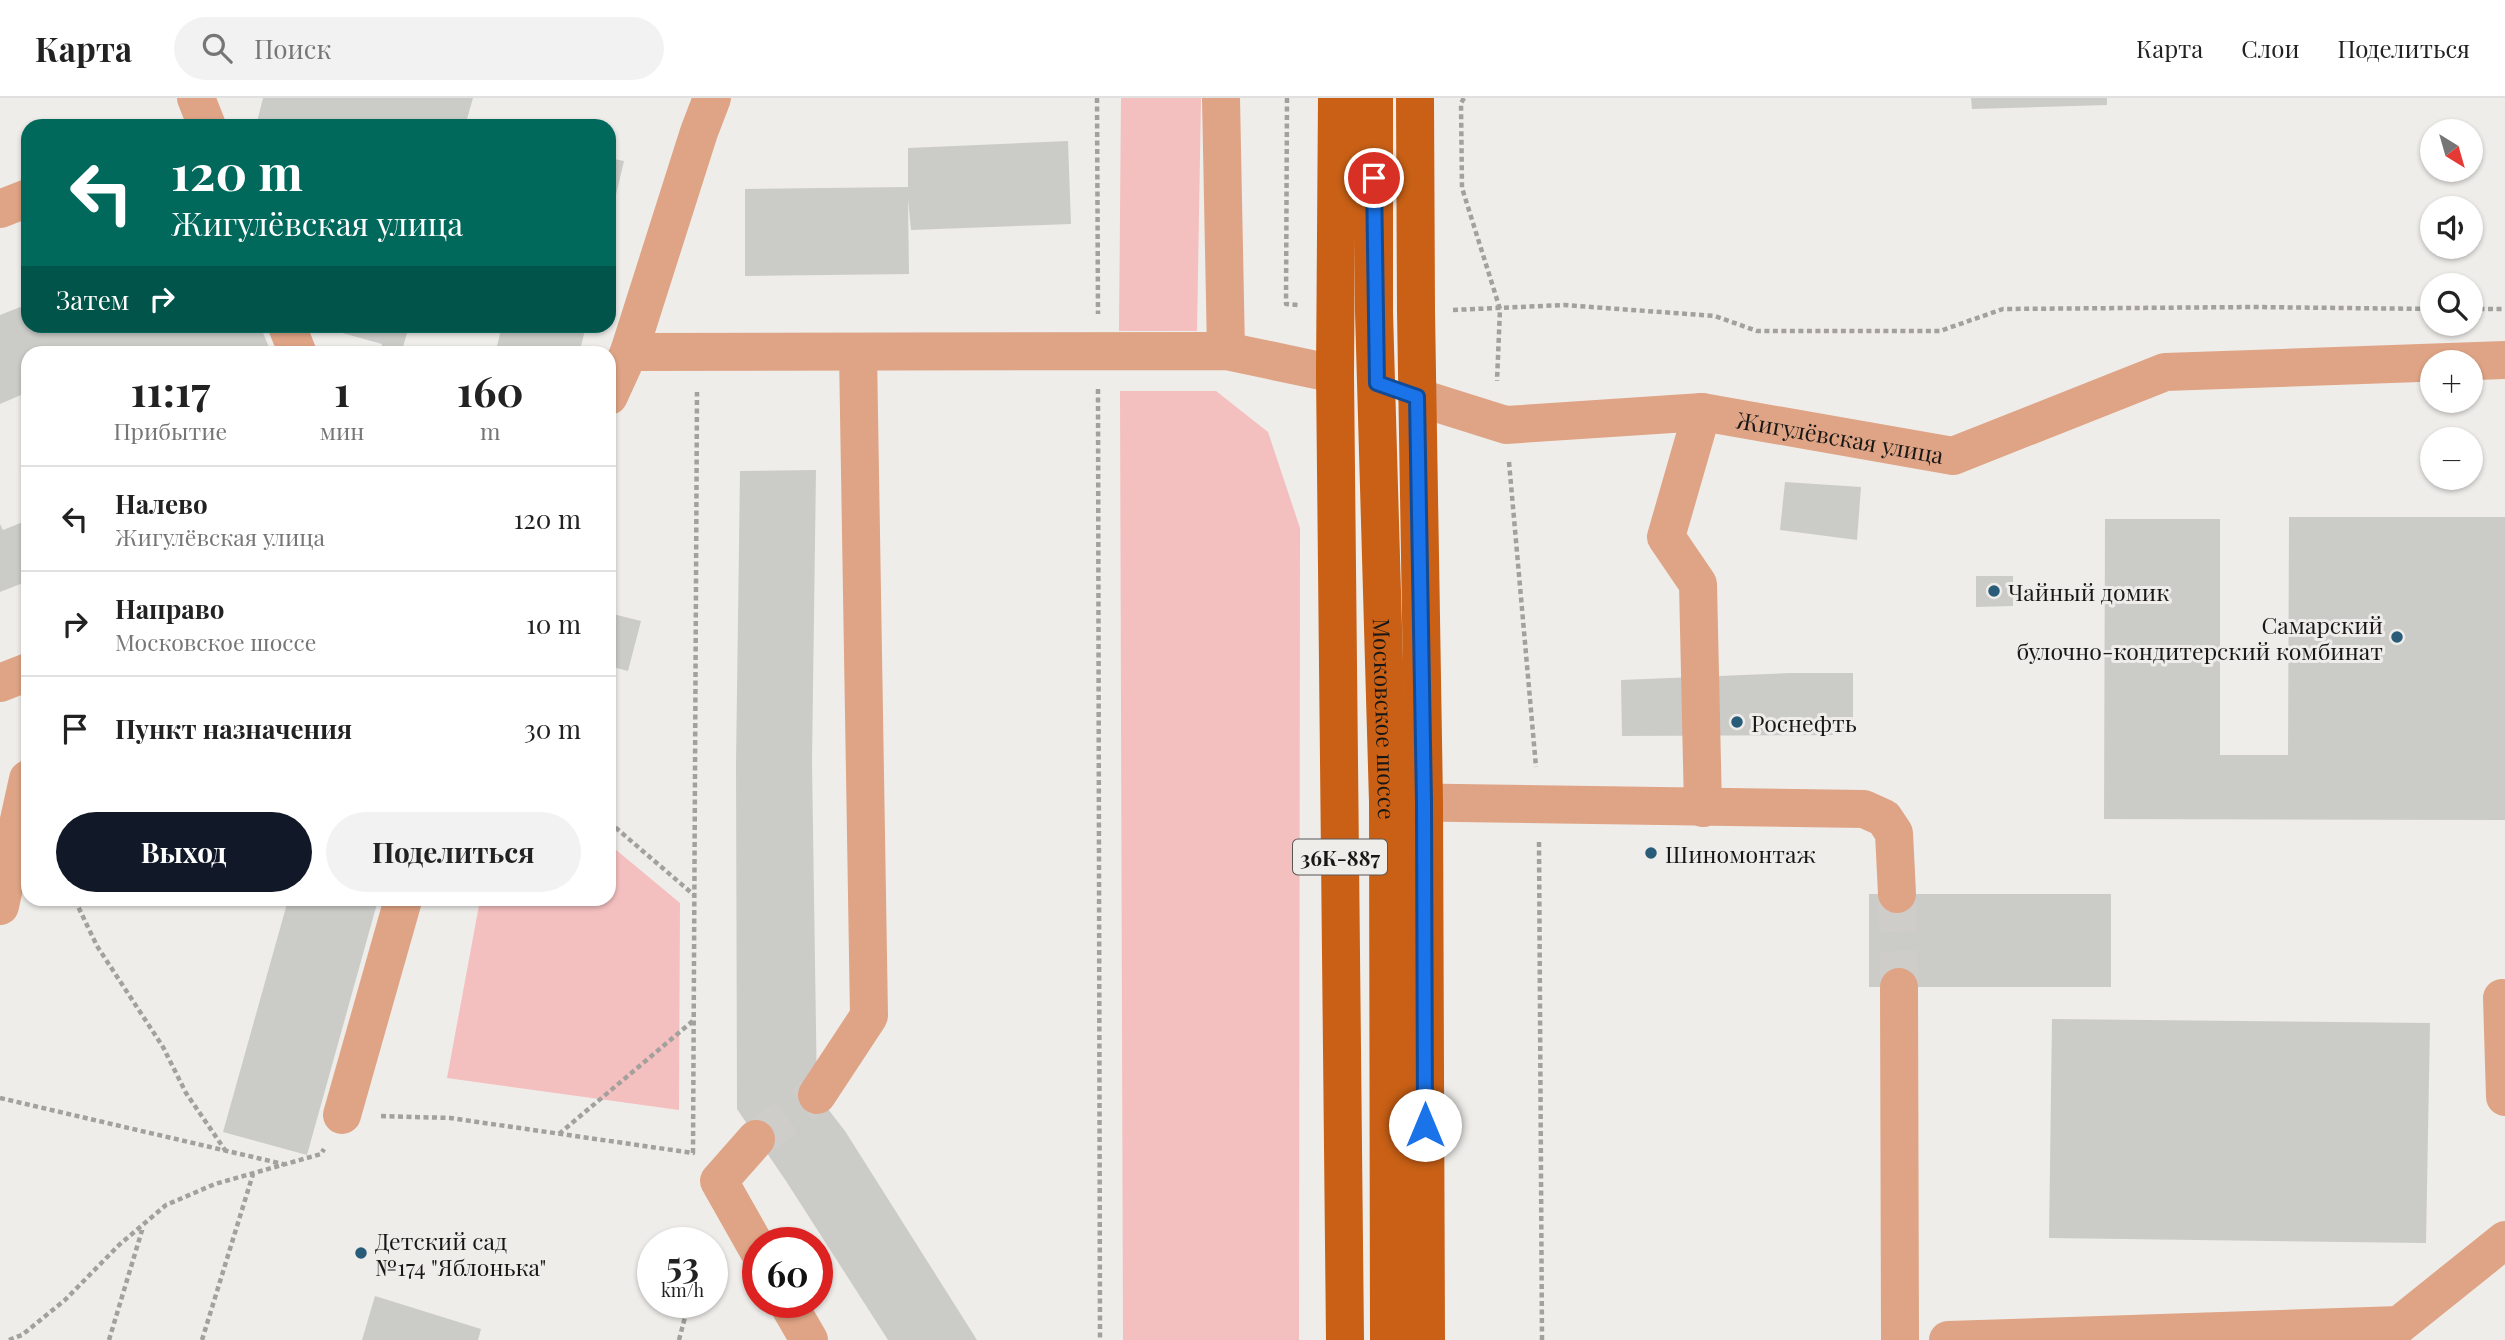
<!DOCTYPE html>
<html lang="ru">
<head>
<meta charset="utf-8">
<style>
  :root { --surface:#fff; --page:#f2f2f2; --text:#222; --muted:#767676; --line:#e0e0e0; --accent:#111827 }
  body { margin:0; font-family:"Playfair Display",serif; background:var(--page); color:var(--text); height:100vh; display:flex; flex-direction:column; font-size:26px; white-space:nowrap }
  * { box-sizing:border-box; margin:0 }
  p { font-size:23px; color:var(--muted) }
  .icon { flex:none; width:38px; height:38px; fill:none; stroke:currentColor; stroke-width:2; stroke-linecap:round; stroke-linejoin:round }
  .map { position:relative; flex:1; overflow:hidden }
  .side { position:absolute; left:21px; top:248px; width:595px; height:560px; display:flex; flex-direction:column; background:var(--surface); border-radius:21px; box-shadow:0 2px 5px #0004 }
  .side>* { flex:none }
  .banner { position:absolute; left:21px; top:21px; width:595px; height:214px; border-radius:21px; box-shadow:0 2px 5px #0004; background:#00695c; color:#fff; overflow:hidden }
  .needle { width:46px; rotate:143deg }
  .tools { position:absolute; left:2420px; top:21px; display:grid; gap:14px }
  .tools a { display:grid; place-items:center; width:63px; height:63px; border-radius:50%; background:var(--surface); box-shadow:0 2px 5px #0004; font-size:35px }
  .speed { position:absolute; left:637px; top:1129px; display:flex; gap:14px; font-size:35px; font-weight:700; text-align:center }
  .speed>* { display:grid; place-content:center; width:91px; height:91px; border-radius:50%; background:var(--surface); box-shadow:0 2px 5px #0004; line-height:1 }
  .speed small { font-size:18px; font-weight:400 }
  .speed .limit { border:10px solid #d22; background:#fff; color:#111 }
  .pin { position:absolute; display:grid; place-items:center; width:60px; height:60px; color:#fff; margin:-30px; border:4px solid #fff; border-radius:50%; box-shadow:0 2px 7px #0007 }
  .me { position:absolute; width:77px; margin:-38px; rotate:0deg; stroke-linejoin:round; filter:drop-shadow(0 0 5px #0008) }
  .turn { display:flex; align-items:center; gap:24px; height:147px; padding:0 35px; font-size:32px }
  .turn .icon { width:91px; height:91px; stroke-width:2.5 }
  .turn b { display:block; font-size:49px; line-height:60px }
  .then { display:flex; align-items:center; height:66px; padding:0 35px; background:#0003; gap:14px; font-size:26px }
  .eta { display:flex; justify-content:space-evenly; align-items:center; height:119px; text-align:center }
  .eta b { font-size:42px; font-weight:700; line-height:49px }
  .cta { display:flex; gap:14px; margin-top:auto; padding:14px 35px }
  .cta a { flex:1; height:80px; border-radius:42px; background:var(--accent); color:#fff; font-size:28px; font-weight:700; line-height:80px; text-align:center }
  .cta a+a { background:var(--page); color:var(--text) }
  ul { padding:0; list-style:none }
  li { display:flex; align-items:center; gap:21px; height:105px; padding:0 35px; border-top:2px solid var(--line) }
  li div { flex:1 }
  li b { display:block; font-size:26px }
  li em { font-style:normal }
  header { display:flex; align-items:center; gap:42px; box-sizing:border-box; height:98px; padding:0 35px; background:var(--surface); border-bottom:2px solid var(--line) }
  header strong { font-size:33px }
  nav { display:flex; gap:38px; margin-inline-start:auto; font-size:24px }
  .search { width:490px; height:63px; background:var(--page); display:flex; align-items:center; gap:18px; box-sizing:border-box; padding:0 24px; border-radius:38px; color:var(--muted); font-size:26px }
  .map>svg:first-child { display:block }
</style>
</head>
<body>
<header>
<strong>Карта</strong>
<div class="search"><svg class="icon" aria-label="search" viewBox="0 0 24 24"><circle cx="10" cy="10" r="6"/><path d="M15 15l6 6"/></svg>Поиск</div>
<nav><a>Карта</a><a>Слои</a><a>Поделиться</a></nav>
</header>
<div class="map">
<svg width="2505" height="1242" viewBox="0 0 2505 1242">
  <rect width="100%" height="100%" fill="#efedea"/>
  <path fill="#f4bfbf" d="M1121,0H1201L1197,233H1119Z
    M1120,293H1216L1268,334L1300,430L1299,1242H1123Z
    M609,746L680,805L679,1012L447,980L480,802H609Z"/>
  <path fill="#cbcbc8" d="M263,0H473L465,28H256Z
    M1971,0H2107V7L1972,11Z
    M1068,43L1071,126L911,132L908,101L909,176L745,178V91L908,89V50Z
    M609,60L624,63L610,122H609Z
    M28,206V228H260L272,256H28V294L0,306V217Z
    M317,228H409L401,256H380L382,246Z
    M502,228H586L579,256H495Z
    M816,372L812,664L817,997L845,1033L977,1242H888L786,1083L737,1011L736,666L740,373Z
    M1785,384L1861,389L1857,442L1780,432Z
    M2289,419H2505V722L2104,721L2105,421H2220V657H2288Z
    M28,422V483L0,494V426L3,432Z
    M1976,478H2013V508L1976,509Z
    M609,515L641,523L628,573L609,568Z
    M1792,575H1853V637L1622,638L1621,582Z
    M1869,796H2111V889H1869Z
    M288,802H378L307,1057L223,1034Z
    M2052,921L2430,925L2426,1145L2049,1140Z
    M375,1198L481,1231L478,1242H362Z"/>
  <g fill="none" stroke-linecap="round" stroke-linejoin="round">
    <path stroke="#cfcdca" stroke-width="38" stroke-dasharray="38 19" stroke-linecap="butt" d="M1897,796L1899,889
      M756,1041L817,997"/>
    <path stroke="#a2a19e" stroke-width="4.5" stroke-dasharray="5 3.5" stroke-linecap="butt" d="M1097,0L1098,216
      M1287,0L1286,206L1298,207
      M1464,0L1461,5L1462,90L1500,211L1497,283
      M2471,211H2505
      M1453,212L1564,207L1715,218L1757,233H1940L2003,211L2253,209L2432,211
      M1098,291L1100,1242
      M1509,364L1536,669
      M609,724L694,797
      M1539,744L1542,1242
      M75,802L97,848L163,949L186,995L225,1052
      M0,1000L283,1066
      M381,1018L450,1020L693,1055L697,294
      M559,1036L694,922
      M9,1242L22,1237L65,1202L119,1147L166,1107L215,1086L321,1056L324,1051
      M109,1242L143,1129
      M202,1242L253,1076
      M679,1242L689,1204"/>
    <g stroke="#dfa485" stroke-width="38">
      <path d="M196,0L207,28"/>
      <path d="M1221,0L1226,253"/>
      <path d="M0,111L28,100"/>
      <path d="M287,228L298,256"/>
      <path d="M629,254L699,34L712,0"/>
      <path d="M609,298L629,254L1226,253L1335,276"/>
      <path id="s1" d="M1417,299L1506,327L1702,314L1953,358L2165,274L2505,262"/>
      <path d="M1702,314L1666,439L1698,486L1703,710"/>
      <path d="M0,585L28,574"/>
      <path d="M1390,704L1864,711L1884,720L1894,735L1897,796"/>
      <path d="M0,808L28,681"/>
      <path d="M1899,889L1900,1242"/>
      <path d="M2502,900L2505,999"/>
      <path d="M817,997L869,918L858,254"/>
      <path d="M342,1017L403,802"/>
      <path d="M756,1041L719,1083L758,1152"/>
      <path d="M787,1204L809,1242"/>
      <path d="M1948,1242L2399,1227L2505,1142"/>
    </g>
    <g stroke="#c96016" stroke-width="38">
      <path d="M1337,0L1335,276L1345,1242"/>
      <path id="s2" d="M1374,0V214L1388,704L1389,1242"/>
      <path d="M1415,0L1416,213L1424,704L1426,1242"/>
    </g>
  </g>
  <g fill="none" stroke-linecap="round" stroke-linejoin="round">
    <g stroke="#114b97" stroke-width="18">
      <path id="route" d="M1374,80L1377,285L1417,299L1424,704L1425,1027"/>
    </g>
    <use href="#route" stroke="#1a73e8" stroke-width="12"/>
  </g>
  <g fill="#295c79" stroke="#efedea" stroke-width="2.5">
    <circle cx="1994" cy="493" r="7"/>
    <circle cx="2397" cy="539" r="7"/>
    <circle cx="1737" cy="624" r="7"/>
    <circle cx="1651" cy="755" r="7"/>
    <circle cx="361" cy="1155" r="7"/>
  </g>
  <g text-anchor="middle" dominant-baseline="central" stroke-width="6" stroke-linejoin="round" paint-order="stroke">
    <rect fill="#efedea" stroke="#585756" stroke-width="2" x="1293" y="741.5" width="94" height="35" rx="5"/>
    <g font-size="21" font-weight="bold" fill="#181716">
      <text x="1340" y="759">36К-887</text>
    </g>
    <g font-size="23" fill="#181716" stroke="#efedea">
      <text stroke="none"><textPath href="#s1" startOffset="430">Жигулёвская улица</textPath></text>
      <text stroke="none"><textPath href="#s2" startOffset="621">Московское шоссе</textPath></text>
    </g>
    <g font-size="23" fill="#181716" stroke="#efedea" text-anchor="start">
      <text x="2008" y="493">Чайный домик</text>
      <text x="2383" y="526" text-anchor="end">Самарский<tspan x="2383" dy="26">булочно-кондитерский комбинат</tspan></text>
      <text x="1751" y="624">Роснефть</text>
      <text x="1665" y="755">Шиномонтаж</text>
      <text x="375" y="1142">Детский сад<tspan x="375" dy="26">№174 "Яблонька"</tspan></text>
    </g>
  </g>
</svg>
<div class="tools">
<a><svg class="needle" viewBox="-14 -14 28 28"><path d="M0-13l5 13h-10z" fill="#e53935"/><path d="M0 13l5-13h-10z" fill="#767676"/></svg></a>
<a><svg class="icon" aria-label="sound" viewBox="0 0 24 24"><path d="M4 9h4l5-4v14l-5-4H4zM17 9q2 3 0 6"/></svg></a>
<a><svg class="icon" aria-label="search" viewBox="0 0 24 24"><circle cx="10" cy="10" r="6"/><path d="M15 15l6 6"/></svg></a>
<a>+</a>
<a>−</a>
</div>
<div class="speed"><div>53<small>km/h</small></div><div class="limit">60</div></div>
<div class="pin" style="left:1374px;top:80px;background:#d93025"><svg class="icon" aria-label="arrive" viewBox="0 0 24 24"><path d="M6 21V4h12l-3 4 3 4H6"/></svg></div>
<svg class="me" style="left:1425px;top:1027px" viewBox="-20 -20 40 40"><circle r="19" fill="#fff"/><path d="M0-13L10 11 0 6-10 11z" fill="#1a73e8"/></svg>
<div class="banner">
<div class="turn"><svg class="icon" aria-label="left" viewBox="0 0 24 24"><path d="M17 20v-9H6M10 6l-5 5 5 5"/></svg><div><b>120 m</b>Жигулёвская улица</div></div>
<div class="then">Затем<svg class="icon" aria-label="right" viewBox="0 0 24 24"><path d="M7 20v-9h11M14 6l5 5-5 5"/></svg></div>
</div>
<section class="side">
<div class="eta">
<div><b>11:17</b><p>Прибытие</p></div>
<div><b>1</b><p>мин</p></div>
<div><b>160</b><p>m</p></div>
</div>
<ul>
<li><svg class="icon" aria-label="left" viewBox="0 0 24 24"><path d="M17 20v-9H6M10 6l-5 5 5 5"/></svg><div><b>Налево</b><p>Жигулёвская улица</p></div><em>120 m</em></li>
<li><svg class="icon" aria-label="right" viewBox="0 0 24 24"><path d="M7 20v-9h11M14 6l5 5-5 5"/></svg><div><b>Направо</b><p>Московское шоссе</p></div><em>10 m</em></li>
<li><svg class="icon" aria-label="arrive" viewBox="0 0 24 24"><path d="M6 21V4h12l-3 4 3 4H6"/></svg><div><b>Пункт назначения</b></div><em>30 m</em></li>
</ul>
<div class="cta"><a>Выход</a><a>Поделиться</a></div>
</section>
</div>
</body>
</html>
